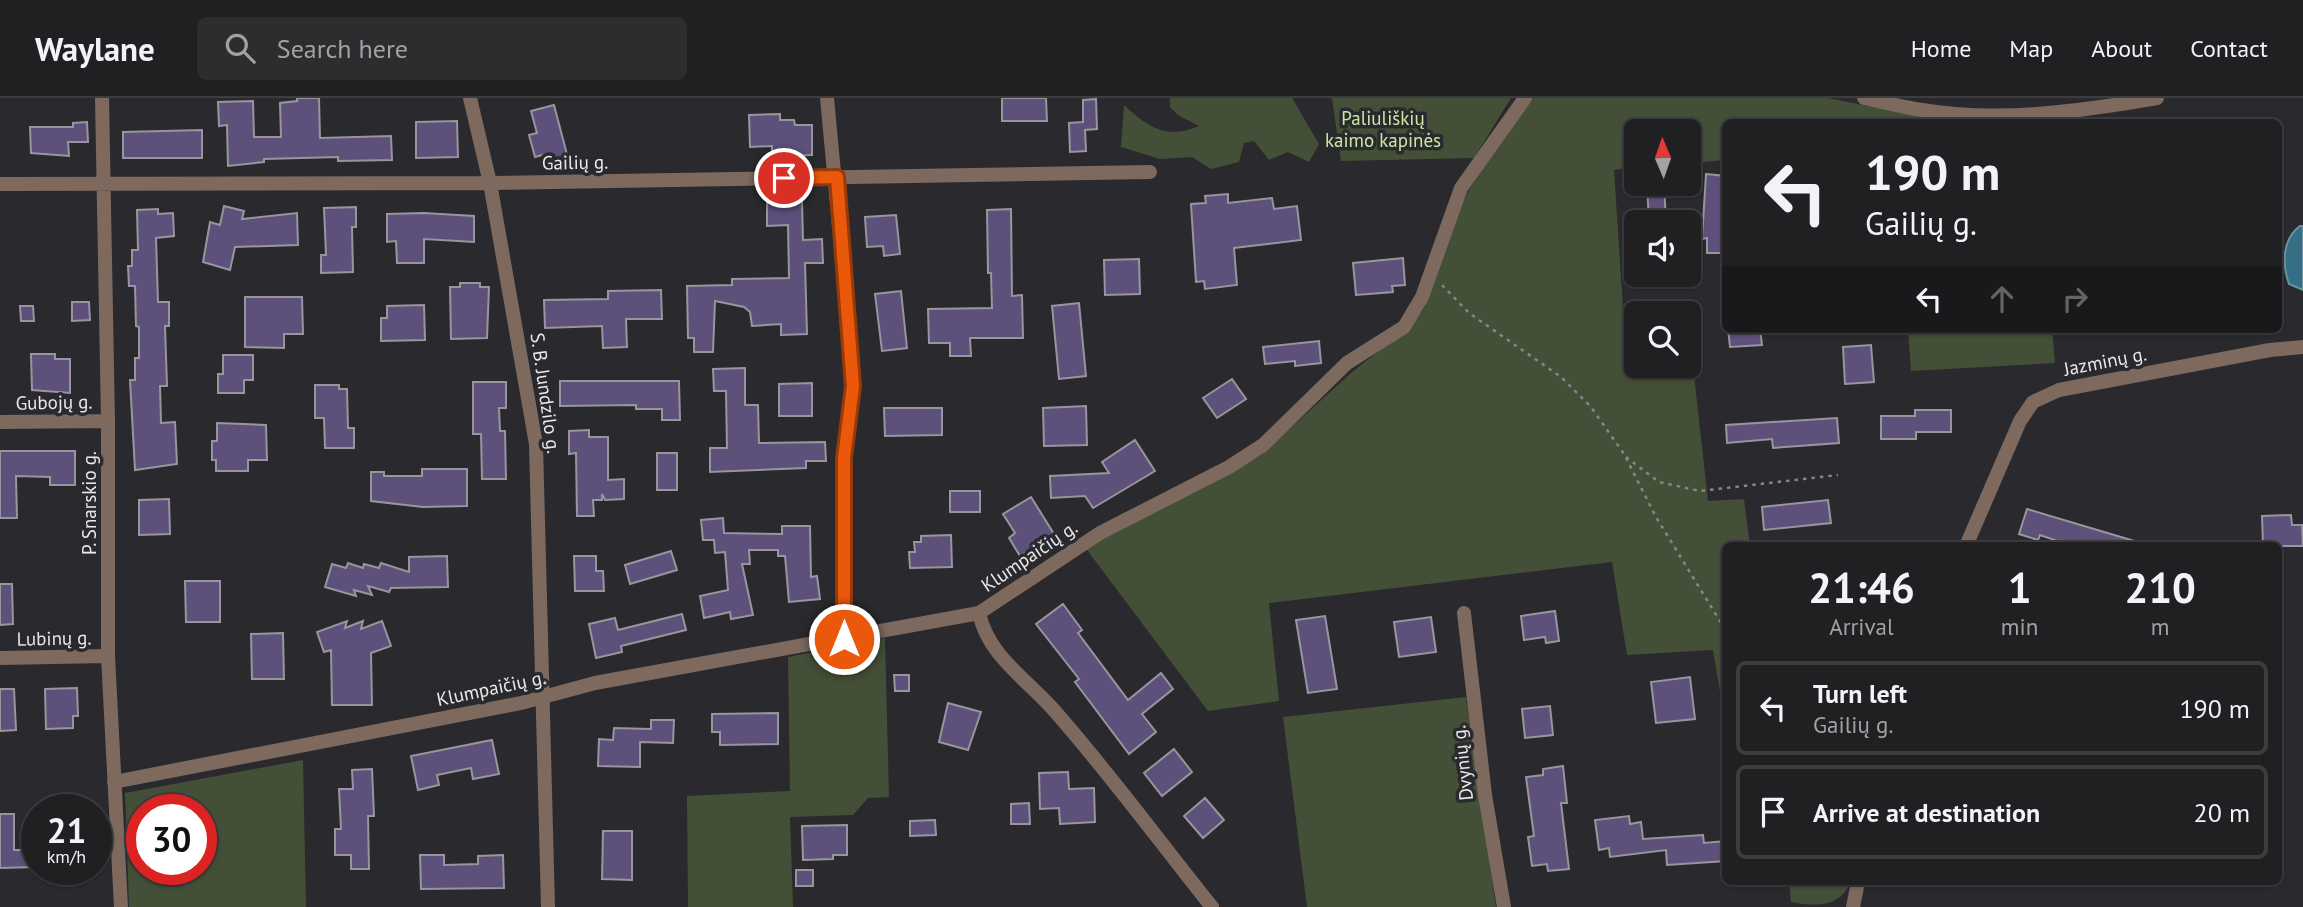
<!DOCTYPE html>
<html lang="en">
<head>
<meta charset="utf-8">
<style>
  :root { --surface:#201f22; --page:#2d2c2f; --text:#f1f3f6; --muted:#a2a2a5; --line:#3d3d40 }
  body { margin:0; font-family:"PT Sans",sans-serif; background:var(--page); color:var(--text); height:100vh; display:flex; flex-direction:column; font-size:26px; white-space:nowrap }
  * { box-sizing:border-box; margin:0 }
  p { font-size:23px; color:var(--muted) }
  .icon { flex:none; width:38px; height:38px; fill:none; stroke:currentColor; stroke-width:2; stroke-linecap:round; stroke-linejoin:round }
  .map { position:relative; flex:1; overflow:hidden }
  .details { position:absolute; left:1722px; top:444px; width:560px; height:343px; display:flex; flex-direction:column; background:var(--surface); border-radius:10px; box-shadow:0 2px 5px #0004,0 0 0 2px var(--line) }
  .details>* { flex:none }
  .hud { position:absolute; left:1722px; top:21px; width:560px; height:214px; border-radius:10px; box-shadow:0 2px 5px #0004,0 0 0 2px var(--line); background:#201f22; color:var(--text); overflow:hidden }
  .needle { width:46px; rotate:358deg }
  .buttons { position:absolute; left:1624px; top:21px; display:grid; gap:14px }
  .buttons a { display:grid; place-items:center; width:77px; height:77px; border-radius:10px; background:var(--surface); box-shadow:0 2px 5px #0004,0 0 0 2px var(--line); font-size:35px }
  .speed { position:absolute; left:21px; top:696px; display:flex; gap:14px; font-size:35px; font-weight:700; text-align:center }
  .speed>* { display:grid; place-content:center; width:91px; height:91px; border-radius:50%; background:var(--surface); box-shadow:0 2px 5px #0004,0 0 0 2px var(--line); line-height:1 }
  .speed small { font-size:18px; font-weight:400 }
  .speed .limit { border:10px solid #d22; background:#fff; color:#111 }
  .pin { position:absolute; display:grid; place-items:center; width:60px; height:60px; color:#fff; margin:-30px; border:4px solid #fff; border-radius:50%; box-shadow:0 2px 7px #0007 }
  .me { position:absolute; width:77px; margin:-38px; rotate:0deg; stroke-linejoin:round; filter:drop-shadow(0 0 5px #0008) }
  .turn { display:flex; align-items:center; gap:24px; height:147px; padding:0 28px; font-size:32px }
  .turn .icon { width:91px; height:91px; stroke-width:2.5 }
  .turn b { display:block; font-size:49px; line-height:60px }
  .lanes { display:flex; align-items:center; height:66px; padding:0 28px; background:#0003; justify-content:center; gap:35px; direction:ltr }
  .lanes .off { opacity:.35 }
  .eta { display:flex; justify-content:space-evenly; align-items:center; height:119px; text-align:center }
  .eta b { font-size:42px; font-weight:700; line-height:49px }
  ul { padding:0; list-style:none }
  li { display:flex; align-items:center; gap:21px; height:94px; margin:0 14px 10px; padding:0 14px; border:4px solid var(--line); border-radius:10px }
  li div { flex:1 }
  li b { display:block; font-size:26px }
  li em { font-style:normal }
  header { display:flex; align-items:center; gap:42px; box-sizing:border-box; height:98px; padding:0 35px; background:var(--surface); border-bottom:2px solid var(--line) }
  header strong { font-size:33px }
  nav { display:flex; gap:38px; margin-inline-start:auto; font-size:24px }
  .search { width:490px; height:63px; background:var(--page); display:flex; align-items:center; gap:18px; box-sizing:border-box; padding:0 24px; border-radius:10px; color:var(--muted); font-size:26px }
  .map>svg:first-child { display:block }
</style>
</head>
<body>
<header>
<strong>Waylane</strong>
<div class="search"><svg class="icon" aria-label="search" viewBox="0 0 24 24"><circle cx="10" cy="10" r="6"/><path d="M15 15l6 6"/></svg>Search here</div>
<nav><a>Home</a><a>Map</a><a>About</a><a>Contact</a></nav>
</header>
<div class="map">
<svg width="2303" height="809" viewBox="0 0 2303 809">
  <rect width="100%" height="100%" fill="#2a292d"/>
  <path fill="#444f37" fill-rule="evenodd" d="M1170,0H1292L1319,46L1309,64L1288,54L1269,62L1254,43L1244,45L1239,64L1211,71L1192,59L1160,61L1121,49L1124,7C1148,29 1166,42 1199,28L1178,17L1170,9Z
    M1332,0H1511L1474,60L1341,63Z
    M1532,0H1828L1928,20L2036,24H1895V20L1822,21V24H1726L1725,62L1689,65V33H1636V69L1614,72L1627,271L1693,268L1708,403L1744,401L1750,448H1726L1725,624L1713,552L1627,557L1612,464L1269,505L1279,603L1208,613L1084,448L1224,379L1261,357L1352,274L1413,226L1424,210L1466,97L1497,47Z
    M1908,231H2052L2055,265L1911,273Z
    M885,540L889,699L868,700L853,717L790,719L793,809H688L687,698L790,693L788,559Z
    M1466,599L1496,809H1307L1283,619Z
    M303,662L306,809H129L125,695ZM201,712V772H142V712Z
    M1789,784H1850C1841,809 1816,809 1791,804Z"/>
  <path fill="#366f85" stroke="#6c93a4" stroke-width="2" d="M2300,128H2303V192L2289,186C2282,166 2282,141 2300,128Z"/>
  <path fill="#5d517c" stroke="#97969c" stroke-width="2" d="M297,0H319L320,40L391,38L392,62L338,63V59L264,61V64L228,68L227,27L219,28L218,4L253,3L254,39H281L280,5L297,3Z
    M1002,0H1046L1047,23H1002Z
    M1096,1L1097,31L1085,32L1086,53L1070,54L1069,25L1083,24V2Z
    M554,7L569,64L550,69L546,56L535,59L529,37L537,35L531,13Z
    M780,16V22H794L795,27H812V57L772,58V48L750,49L749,17Z
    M457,23L458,59L416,60V24Z
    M87,24L88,44H68L69,58L31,55L30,29H73V25Z
    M202,32V60H123V34Z
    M1706,76L1726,78V155H1707V140L1702,141Z
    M1647,86H1664L1666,124H1649Z
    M1228,96V105L1272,100L1274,111L1297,108L1301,142L1234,150L1237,187L1205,191L1204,183L1196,184L1191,106L1206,105L1205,98Z
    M802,103L803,142L822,141L823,165H805L807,236L781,237V226L752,228L750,214L744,209L715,203L713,254H694V240H688L687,188L732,187V181L789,180L788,127L767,128V104Z
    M224,108L244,113L242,121L297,115L298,147L235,149L230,172L203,164L210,124L220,127Z
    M356,109V129H352L353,174L321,175V157H326L324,110Z
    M158,111V116L173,115L174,138L156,140L158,204H169V228H165L167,288H160L161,325L175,324L177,366L135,372L130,282H135V260H139V229L136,228L135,188H129L128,168H132V152H138L137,112Z
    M1011,111L1012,198L1022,197L1023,240H970L971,258H950V245H929L928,211L992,210L991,175H988L987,112Z
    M424,115L474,118V144L424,141V165H397L396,143L387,144V116Z
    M896,117L900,156L884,158L883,148L867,149L865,119Z
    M1403,160L1405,187L1392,188L1393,194L1356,197L1353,165Z
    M1139,161L1140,196L1105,197L1104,162Z
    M460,185H480V189H489L487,240L451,241L450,189H460Z
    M661,192L662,221H626L627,249L603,250L602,228L545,230L544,202L608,201V193Z
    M901,193L907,250L882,253L875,196Z
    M245,199H302L303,236H284V250L245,249Z
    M72,204H89L90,222L72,223Z
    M1079,205L1086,278L1059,281L1052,208Z
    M424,207L425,242L381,243V220H387V208Z
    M20,208H33L34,223H21Z
    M1728,231H1760L1762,247L1730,249Z
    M1319,243L1321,265L1295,268V263L1265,266L1263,249Z
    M1871,247L1874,284L1845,286L1843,249Z
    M31,256H55V261H70V295L32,292Z
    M223,257H253V282H244V295H218V276H223Z
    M745,270V307H758L759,345L825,344L826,363H806V370L710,374V350H727L726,293H714L713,271Z
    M1232,281L1246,301L1217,320L1203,300Z
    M560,283H679L680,322H662V311H636V307L560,308Z
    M473,284H506V310H499L500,333H505L506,381H482L481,336H473Z
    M812,285V318H779V286Z
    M315,287H339V291H347L348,330H354V350H325L324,320H315Z
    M1086,308L1087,347L1044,348L1043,310Z
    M884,310H942V337L885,338Z
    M1915,312H1951V334H1916V341H1881V318H1915Z
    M1837,320L1839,345L1773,350L1772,341L1727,345L1726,327Z
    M217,325L266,327L267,362H248V373H216V362H212V343H217Z
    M589,332V339H608V382L624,381V401L605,402L602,396V402H593L594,418H577L576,355L569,356V333Z
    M1135,342L1155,373L1093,410L1085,398L1051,400L1050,378L1109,375L1102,364Z
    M0,353H75V387H50V379L16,378L17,420H0Z
    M657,355H677V392H657Z
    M422,371H467V408L423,409L371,403V374H384V378H422Z
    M950,393H980V414H950Z
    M1031,399L1054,436L1020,458L1009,440L1015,435L1003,416Z
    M169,401L170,436L139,437V402Z
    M1828,402L1831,425L1764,432L1762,409Z
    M2027,411L2141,445L2140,448H2072L2040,437L2038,442L2019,436Z
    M2291,417L2292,427H2302L2303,448H2263L2262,418Z
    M723,420L724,435L782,436V428H810L811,479L817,478L820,501L789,504L785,458H778V452H749L750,466H742L753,517L731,521L730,514L704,520L700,498L728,492L725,454L715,455L714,442H703L701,422Z
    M951,437L952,469L910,470L909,454H915L914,444H921V438Z
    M671,453L677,472L630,486L625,467Z
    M447,458L448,489L391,490L389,494L368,488L372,497L354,492L356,498L325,489L332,466L346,470L348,465L363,470L364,466L379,470L381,465L409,474V459Z
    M574,458H596V473H603L604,493H575Z
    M185,483H220V524H186Z
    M0,486H12L13,526L0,527Z
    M1063,506L1082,532L1078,535L1128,602L1161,575L1173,591L1142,616L1156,634L1129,656L1075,584L1079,581L1036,526Z
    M1555,513L1559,543L1546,545L1545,539L1524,542L1521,518Z
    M682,516L686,532L621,548L622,554L596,560L589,526L615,520L618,532Z
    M1325,518L1337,591L1308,595L1296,522Z
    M1431,519L1436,554L1399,559L1394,524Z
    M347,523L345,530L363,523L361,531L382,523L391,548L371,555L372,607H332L331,552L324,554L317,534Z
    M283,535L284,581H252L251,536Z
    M894,577H909V593H895Z
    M1690,579L1695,621L1656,625L1651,584Z
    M77,590L78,618H73V630L46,631L45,591Z
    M0,591H14L16,632L0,633Z
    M948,605L981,614L968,652L939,644Z
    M1550,608L1553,637L1525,640L1522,611Z
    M778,615V646L720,647V634H712V616Z
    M651,622H674L673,645L640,644V669L598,668L599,641L613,642L614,630L651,631Z
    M492,642L499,676L473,681L471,670L437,677L439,687L418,692L411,658Z
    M1174,651L1192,674L1162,698L1144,675Z
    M1563,668L1567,705H1561L1569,771L1548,773L1547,766L1532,768L1528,739L1534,738L1526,679L1543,677V671Z
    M372,671L374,718H368L369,771H351V757H335V731H341L339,691H353L352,672Z
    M1068,674L1069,691L1094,690L1095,724L1060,726L1059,710L1040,711L1039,675Z
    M1205,700L1224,722L1203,740L1184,718Z
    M1029,705L1030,726H1011V706Z
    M0,716H14V752H37V769L0,770Z
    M1629,718L1630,726L1641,724L1643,741L1703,737L1704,745L1726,743V763L1667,767L1666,752L1610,759L1609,750L1599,752L1595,722Z
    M935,722L936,737L910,738V723Z
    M847,727V757H833V761L803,762L802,728Z
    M603,733H632V782L602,781Z
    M420,757H444V767L478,766V758L503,757L504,790L421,791Z
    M796,772H813V788H796Z"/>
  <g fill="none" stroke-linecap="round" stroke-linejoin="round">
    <path stroke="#868589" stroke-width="2.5" stroke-dasharray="3.5 5" stroke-linecap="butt" d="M1442,187L1469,215L1561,279L1591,309L1624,356L1656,419L1726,533
      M1626,359L1659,384L1700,393L1838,377"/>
    <path stroke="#7d695e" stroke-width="14" d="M102,0L108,323V558L121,809
      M470,0L490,85L536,346L548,809
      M827,0L854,288L844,360V541
      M1864,0C1883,4 1902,9 1922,12C1997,25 2082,13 2157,0
      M0,86L490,85L1150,74
      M0,324L108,323
      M1966,448L2020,323L2033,304L2059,292L2270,252L2303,249
      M979,515C988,557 1024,579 1052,610C1108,673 1159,743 1212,809
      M1464,515L1485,697L1504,809
      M0,560L108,558
      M114,684L521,605L595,585L979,515L1100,435L1229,369L1263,347L1347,265L1404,229L1422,199L1461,90L1525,0
      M1853,809L1858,784"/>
  </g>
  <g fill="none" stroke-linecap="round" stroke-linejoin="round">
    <g stroke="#983908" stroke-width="18">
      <path id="route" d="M784,80L837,79L853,288L844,360V541"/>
    </g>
    <use href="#route" stroke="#ea580c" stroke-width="12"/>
  </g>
  <g text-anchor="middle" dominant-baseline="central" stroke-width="7" stroke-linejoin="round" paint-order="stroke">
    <g font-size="19" fill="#c9e9a2" stroke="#2a292d">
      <text x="1383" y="20">Paliuliškių<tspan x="1383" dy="22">kaimo kapinės</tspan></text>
    </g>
    <g font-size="19" fill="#e9e8eb" stroke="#2a292d">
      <text transform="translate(575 64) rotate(-1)">Gailių g.</text>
      <text transform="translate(2105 263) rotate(-11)">Jazminų g.</text>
      <text transform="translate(546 295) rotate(82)">S. B. Jundzilo g.</text>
      <text transform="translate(54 304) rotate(-1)">Gubojų g.</text>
      <text transform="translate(89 405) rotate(-90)">P. Snarskio g.</text>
      <text transform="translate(1029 458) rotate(-34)">Klumpaičių g.</text>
      <text transform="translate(54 540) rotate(-1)">Lubinų g.</text>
      <text transform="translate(491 590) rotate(-12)">Klumpaičių g.</text>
      <text transform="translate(1462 665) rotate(-96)">Dvynių g.</text>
    </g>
  </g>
</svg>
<div class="buttons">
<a><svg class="needle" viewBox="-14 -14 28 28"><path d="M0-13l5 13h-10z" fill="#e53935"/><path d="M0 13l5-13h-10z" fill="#a2a2a5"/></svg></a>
<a><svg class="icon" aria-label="sound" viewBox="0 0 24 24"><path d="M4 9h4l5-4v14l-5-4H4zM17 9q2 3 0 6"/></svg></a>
<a><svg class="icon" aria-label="search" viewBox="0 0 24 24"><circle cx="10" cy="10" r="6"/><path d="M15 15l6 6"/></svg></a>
</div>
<div class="speed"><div>21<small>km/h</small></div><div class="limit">30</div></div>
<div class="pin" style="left:784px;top:80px;background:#d93025"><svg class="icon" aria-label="arrive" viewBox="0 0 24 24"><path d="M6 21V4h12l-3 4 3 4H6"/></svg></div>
<svg class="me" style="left:844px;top:541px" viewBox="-20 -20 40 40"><circle r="17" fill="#ea580c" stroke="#fff" stroke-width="3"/><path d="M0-11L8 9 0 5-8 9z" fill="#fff"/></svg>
<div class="hud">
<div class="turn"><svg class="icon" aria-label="left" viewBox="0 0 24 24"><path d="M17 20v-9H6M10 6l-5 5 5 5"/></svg><div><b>190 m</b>Gailių g.</div></div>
<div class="lanes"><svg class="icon" aria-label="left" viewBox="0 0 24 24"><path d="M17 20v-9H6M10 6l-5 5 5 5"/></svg><svg class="icon off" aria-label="ahead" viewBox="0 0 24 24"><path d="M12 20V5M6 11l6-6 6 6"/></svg><svg class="icon off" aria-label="right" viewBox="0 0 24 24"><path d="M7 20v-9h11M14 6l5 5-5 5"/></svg></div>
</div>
<section class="details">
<div class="eta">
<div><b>21:46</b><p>Arrival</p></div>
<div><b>1</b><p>min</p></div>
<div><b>210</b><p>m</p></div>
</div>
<ul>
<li><svg class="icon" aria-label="left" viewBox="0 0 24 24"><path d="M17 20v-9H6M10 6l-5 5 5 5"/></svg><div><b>Turn left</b><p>Gailių g.</p></div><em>190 m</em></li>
<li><svg class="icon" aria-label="arrive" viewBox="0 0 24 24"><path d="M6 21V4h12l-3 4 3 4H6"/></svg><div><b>Arrive at destination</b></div><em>20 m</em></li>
</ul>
</section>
</div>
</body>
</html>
